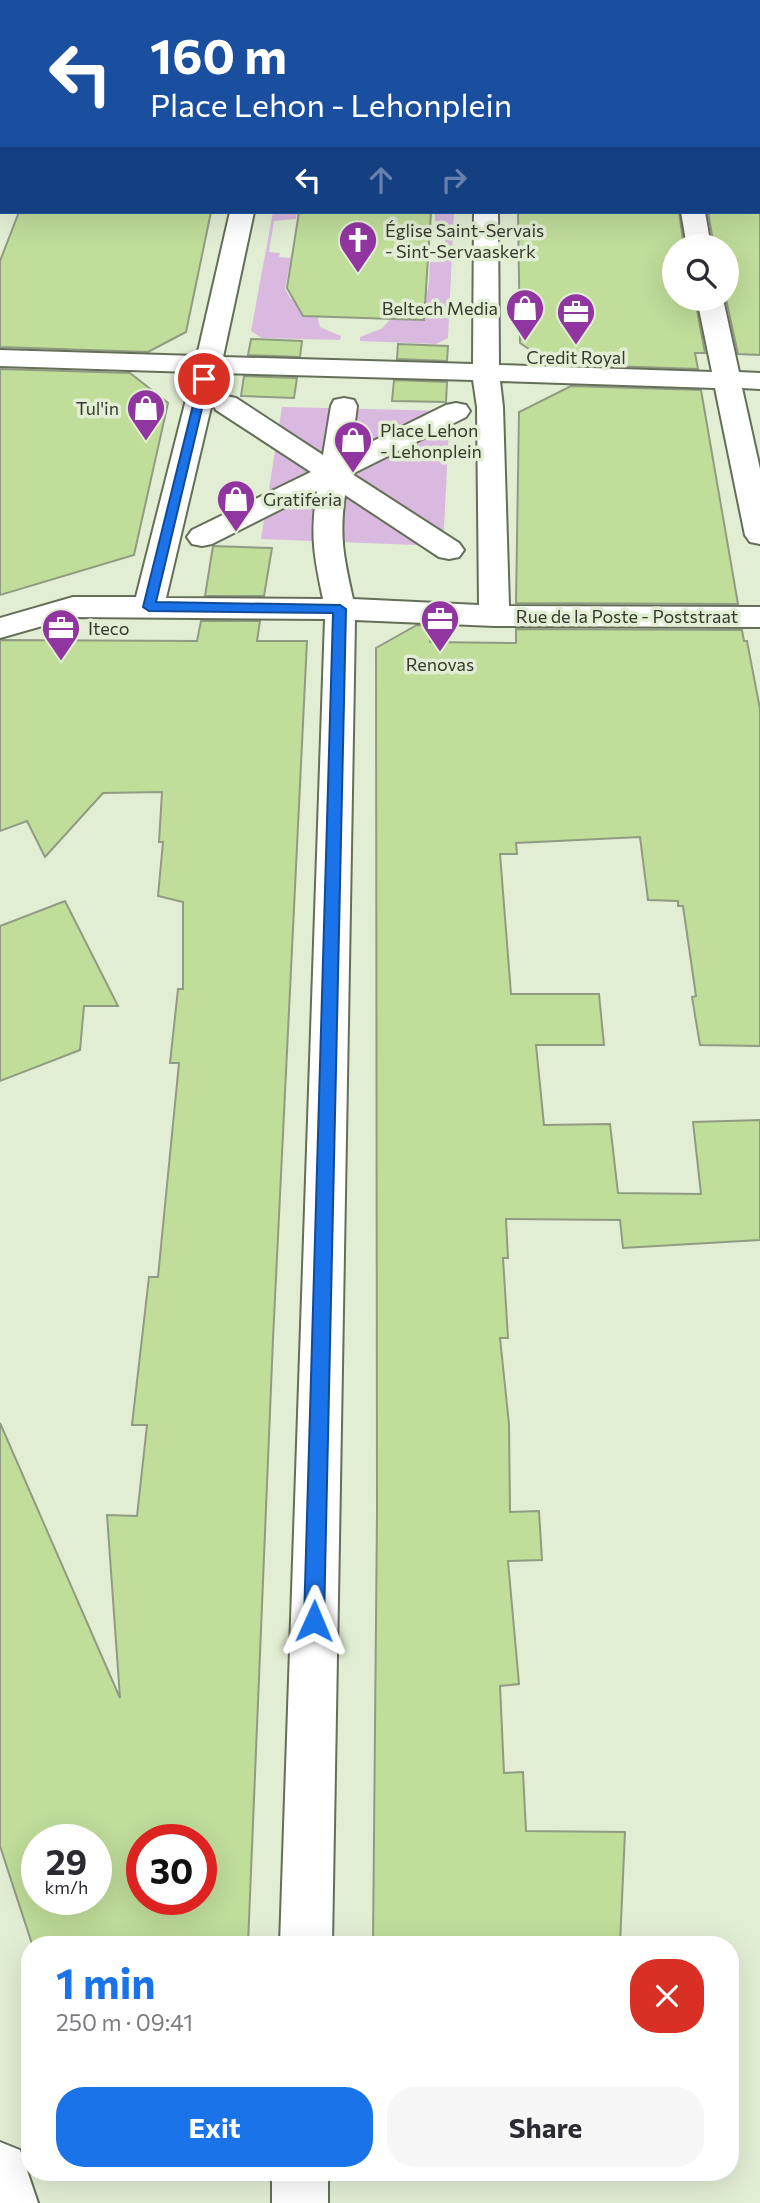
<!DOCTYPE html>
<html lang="en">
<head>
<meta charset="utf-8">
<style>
  :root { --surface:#fff; --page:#f7f7f7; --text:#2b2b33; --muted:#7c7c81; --accent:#1a73e8 }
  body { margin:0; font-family:Commissioner,sans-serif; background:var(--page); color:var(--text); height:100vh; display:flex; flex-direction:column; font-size:26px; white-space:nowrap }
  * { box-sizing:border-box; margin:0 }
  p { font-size:23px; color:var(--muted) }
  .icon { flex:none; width:38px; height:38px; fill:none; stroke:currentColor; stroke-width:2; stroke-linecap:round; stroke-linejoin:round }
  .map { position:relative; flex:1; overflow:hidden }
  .side { position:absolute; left:21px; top:1936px; width:718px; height:245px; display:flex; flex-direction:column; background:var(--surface); border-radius:28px; box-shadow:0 7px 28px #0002 }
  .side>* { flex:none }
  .hud { position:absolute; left:0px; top:0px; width:761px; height:214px; box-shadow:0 7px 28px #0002; background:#1a4fa0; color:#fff; overflow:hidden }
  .buttons { position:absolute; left:662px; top:234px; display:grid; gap:14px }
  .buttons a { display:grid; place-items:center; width:77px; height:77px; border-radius:50%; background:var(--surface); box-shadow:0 7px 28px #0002; font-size:35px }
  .speed { position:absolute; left:21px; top:1824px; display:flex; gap:14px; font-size:35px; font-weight:700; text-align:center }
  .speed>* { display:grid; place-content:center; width:91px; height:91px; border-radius:50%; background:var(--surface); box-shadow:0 7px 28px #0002; line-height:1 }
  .speed small { font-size:18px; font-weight:400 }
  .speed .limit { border:10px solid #d22; background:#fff; color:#111 }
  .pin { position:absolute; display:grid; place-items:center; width:60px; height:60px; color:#fff; margin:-30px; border:4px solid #fff; border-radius:50%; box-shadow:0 2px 7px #0007 }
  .me { position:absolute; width:77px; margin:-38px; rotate:1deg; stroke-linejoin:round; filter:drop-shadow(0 0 5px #0008) }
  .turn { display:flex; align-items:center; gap:24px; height:147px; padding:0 35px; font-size:32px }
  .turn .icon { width:91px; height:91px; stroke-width:2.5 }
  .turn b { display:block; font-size:49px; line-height:60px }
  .lanes { display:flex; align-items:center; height:66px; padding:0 35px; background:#0003; justify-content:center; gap:35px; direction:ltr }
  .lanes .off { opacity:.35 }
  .round { display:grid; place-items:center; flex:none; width:74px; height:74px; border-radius:28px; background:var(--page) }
  .headline { display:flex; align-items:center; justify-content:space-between; height:119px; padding:0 35px }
  h1 { font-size:42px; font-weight:700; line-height:52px; color:var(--accent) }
  .primary-button { display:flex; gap:14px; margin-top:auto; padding:14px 35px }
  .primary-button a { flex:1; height:80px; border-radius:28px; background:var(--accent); color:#fff; font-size:28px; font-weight:700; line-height:80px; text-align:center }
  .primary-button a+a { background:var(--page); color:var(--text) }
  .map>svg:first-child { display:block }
</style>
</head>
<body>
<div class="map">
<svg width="760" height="2203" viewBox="0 0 760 2203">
  <rect width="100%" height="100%" fill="#e2eed4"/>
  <path fill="#dab9e0" d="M273,212H297L296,219L274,221L269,252L280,253L279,257L291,258L285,289L290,298L317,315L320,327L341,336L340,340L262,338L251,331Z
    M435,212H454L448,338L436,344L360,341V337L383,328C394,310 421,309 427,292C430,283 429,271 430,262H444L446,222L435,221Z
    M282,407L450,411L443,546L261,539Z"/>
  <path fill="#c0dd9a" stroke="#909b83" stroke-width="2" fill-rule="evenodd" d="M19,212H211L186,332L148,352L0,347V261Z
    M299,212H431L424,320L303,316L287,288Z
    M518,212H679L684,247H674V299H695L705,353H695L698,369L551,364L520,343Z
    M708,212H760V355L738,354L726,299V247H714Z
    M251,339L302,341L300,357L248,355Z
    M398,344L448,346L447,361L397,359Z
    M0,369L130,373L168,403L134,555L0,595Z
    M244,376L297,378L294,398L241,396Z
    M394,380L447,382L446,402L392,401Z
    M571,386L701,390L738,604L516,603L519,412Z
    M213,546L272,548L264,596H205Z
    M201,621H260L257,641H307L273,1339L248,1944H32L0,1846V1423L120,1698L107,1515L137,1516L147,1425H132L149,1277H158L166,1195L179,1063H170L178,989H183V902L158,896L163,842H159L162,792L103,793L45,857L27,821L0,831V640L197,641ZM37,1839H96V1899H37ZM142,1839H201V1899H142Z
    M417,625L431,626L430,642L516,643V629L742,630L744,641H747L760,709V1046L700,1045L692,997L696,996L683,906H678V901L648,900L640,837L516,843L517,854H500L511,994H599L604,1045H536L544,1125L610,1124L618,1193L701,1194L693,1122L760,1120V1240L623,1248L620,1220L506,1219L508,1258H503L508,1338H500L509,1424L510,1512L539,1511L542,1560L508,1561L519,1684L500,1686L504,1773L523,1772L526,1831L625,1832L620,1944H373L377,1512L376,648Z
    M65,901L118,1006H84L80,1050L0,1081V926Z"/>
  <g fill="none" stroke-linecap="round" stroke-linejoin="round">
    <g stroke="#646f58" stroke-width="4">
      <path id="street" d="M329,0H349V2H329Z
        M432,0H452L431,2Z
        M230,212H254L223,357L473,364L474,212H498L499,365L712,372L697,299H723L739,372L760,373V389L742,388L760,469V544L750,542L745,535L715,388L500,381L503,407L509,606L760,607V627L494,626L355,620L332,1944H280L325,619L74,617L0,638V618L73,597H136L193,372L0,366V350L197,356ZM219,373L473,380L477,407L479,605L353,599C344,559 339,537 345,495L439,557L449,559L459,557L464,550L459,543L352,474L466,417L470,411L466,405L456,403L446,405L351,452L357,406L354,400L344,398L334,400L331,406L323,455L236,398L226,396L216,398L213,404L216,410L311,472L192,530L187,537L192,544L202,546L212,544L317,491C310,535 314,556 323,599L166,598Z
        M681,212H705L711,247H687Z
        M0,2142L20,2150L38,2203H0Z
        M272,2172H328V2203H272Z"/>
    </g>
    <g stroke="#646f58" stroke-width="4">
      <path id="secondary" d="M0,63H2V75H0Z"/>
    </g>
    <use href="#street" fill="#fff" fill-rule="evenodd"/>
    <use href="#secondary" fill="#dbe4ce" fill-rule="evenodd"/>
  </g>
  <path fill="#1a73e8" stroke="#114b97" stroke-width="2" d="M200,377L209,379L156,602L340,605L346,609L324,1621L321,1628L314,1630L307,1628L304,1621L333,613L149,611L143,607Z"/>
  <defs>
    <g id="church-pin" transform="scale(2.0125)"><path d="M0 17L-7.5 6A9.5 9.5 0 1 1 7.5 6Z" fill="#9136a1" stroke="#e2eed4"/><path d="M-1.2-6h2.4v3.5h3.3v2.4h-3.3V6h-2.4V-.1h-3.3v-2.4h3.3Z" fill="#fff"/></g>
    <g id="shop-pin" transform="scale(2.0125)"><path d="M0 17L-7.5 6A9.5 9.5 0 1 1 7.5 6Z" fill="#9136a1" stroke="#e2eed4"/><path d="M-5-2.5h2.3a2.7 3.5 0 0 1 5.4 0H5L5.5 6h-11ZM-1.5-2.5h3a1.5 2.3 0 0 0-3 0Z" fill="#fff"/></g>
    <g id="office-pin" transform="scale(2.0125)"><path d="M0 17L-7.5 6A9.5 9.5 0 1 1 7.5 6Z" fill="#9136a1" stroke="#e2eed4"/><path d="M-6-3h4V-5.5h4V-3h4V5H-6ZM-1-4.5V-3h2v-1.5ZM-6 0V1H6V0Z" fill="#fff"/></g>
  </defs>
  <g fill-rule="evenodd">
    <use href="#church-pin" x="358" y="240"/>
    <use href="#shop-pin" x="525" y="308"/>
    <use href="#office-pin" x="576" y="312"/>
    <use href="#shop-pin" x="146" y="408"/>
    <use href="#shop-pin" x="353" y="440"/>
    <use href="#shop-pin" x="236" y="499"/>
    <use href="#office-pin" x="440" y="619"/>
    <use href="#office-pin" x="61" y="628"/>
  </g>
  <g text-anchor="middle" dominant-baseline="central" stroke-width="7" stroke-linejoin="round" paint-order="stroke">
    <g font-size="18" fill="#35392f" stroke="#e2eed4" text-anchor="start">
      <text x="385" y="230">Église Saint-Servais<tspan x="385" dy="21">- Sint-Servaaskerk</tspan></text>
      <text x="498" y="308" text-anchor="end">Beltech Media</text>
      <text x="576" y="357" text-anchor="middle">Credit Royal</text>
      <text x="119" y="408" text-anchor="end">Tul'in</text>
      <text x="380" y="430">Place Lehon<tspan x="380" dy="21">- Lehonplein</tspan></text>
      <text x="263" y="499">Gratiferia</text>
      <text x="88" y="628">Iteco</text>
      <text x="440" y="664" text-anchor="middle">Renovas</text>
    </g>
    <g font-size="18" fill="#35392f" stroke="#e2eed4">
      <text x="627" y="616">Rue de la Poste - Poststraat</text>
    </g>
  </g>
</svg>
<div class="buttons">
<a><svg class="icon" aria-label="search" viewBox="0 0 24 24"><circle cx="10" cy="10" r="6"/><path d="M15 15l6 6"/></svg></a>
</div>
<div class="speed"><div>29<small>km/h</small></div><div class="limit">30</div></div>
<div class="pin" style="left:204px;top:379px;background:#d93025"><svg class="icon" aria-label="arrive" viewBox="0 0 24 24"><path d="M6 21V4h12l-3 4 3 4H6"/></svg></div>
<svg class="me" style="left:314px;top:1621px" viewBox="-20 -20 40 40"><path d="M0-17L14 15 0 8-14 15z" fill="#1a73e8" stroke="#fff" stroke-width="4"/></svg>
<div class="hud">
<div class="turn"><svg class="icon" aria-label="left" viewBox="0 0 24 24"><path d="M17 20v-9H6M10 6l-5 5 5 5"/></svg><div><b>160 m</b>Place Lehon - Lehonplein</div></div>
<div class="lanes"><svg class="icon" aria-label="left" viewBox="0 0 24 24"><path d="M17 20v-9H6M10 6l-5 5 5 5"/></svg><svg class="icon off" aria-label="ahead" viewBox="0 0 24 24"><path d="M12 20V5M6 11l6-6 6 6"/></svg><svg class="icon off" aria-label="right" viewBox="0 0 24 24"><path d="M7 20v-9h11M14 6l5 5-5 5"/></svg></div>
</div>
<section class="side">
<div class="headline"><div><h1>1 min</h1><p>250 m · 09:41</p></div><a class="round" style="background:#d93025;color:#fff"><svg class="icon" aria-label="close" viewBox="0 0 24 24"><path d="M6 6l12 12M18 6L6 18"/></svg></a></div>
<div class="primary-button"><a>Exit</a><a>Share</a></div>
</section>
</div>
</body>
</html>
